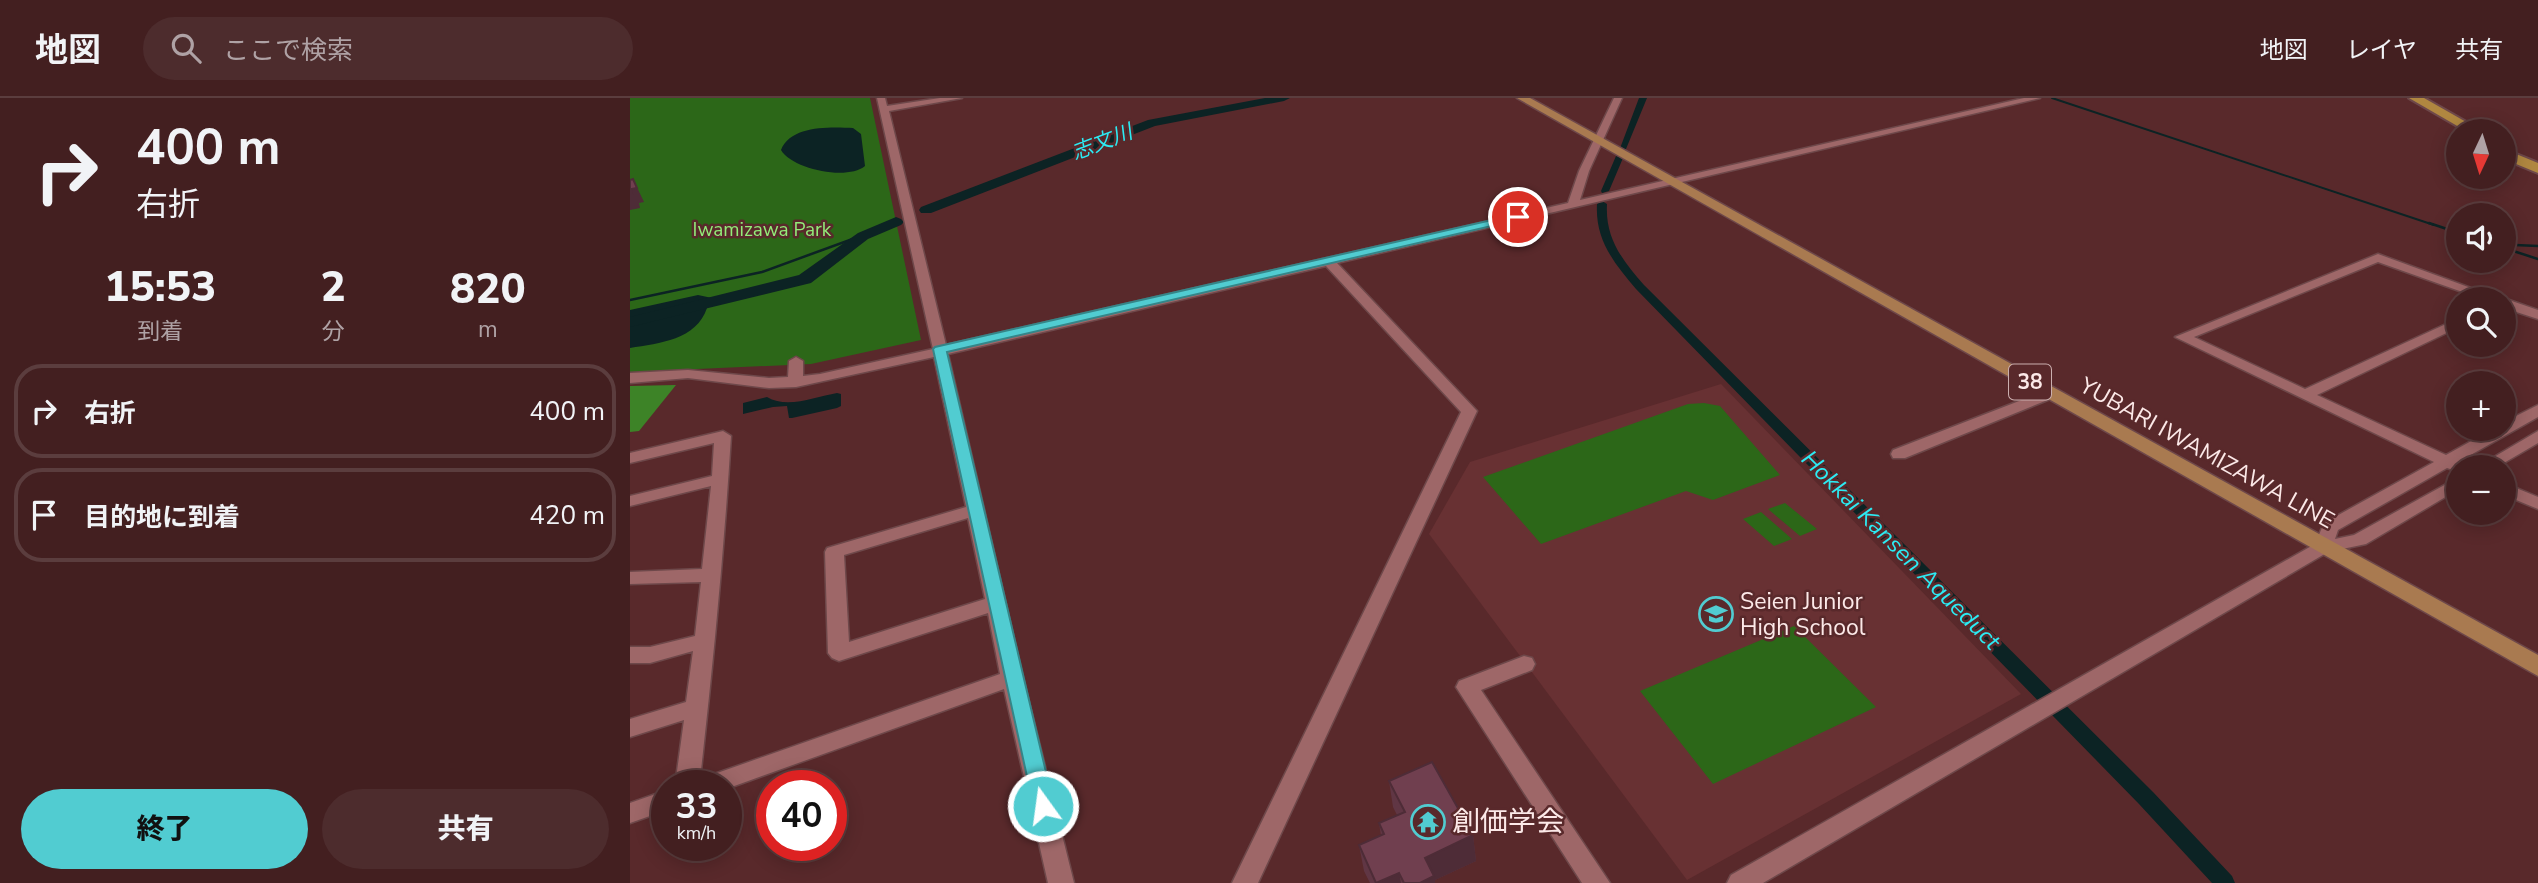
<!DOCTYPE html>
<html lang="ja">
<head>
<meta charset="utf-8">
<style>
  :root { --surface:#431f20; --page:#4d2c2d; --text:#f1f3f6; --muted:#afa2a5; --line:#5b3d3e; --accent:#51ccd1 }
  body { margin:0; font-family:"Nunito Sans","Noto Sans JP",sans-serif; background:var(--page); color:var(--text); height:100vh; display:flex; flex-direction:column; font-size:26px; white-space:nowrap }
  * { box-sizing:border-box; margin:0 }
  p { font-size:23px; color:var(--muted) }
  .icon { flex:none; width:38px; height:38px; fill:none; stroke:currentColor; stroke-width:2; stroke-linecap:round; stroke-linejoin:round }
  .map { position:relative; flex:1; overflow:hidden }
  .details { display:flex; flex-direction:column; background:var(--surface); width:630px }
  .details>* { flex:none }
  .top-card { background:#431f20; color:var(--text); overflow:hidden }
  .needle { width:46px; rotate:184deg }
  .controls { position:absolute; left:1816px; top:21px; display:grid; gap:14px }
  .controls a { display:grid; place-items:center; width:70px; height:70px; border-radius:50%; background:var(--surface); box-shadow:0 4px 18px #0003,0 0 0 2px var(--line); font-size:35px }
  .speed { position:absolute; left:21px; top:672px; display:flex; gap:14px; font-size:35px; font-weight:700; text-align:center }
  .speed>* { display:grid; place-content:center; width:91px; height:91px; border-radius:50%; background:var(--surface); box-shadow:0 4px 18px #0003,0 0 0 2px var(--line); line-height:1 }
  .speed small { font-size:18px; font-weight:400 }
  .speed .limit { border:10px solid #d22; background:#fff; color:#111 }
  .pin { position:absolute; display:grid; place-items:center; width:60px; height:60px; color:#fff; margin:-30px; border:4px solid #fff; border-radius:50%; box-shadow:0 2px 7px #0007 }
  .me { position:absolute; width:77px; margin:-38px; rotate:346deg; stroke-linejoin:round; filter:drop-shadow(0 0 5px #0008) }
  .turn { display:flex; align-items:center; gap:24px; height:147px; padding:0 21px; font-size:32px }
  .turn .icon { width:91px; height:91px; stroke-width:2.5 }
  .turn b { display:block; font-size:49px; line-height:60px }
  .eta { display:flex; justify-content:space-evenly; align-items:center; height:119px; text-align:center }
  .eta b { font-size:42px; font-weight:800; line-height:49px }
  .button { display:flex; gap:14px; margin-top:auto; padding:14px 21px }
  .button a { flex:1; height:80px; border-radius:42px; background:var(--accent); color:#111; font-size:28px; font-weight:800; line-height:80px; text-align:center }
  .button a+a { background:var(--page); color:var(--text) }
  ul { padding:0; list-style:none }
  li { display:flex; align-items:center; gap:21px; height:94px; margin:0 14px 10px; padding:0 7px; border:4px solid var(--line); border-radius:28px }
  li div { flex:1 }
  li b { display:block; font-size:26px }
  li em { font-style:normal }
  header { display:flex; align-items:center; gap:42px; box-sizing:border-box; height:98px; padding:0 35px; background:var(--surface); border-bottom:2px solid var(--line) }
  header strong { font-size:33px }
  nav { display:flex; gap:38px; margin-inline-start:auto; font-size:24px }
  .search { width:490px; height:63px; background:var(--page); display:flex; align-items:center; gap:18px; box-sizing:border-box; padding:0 24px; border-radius:38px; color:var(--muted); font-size:26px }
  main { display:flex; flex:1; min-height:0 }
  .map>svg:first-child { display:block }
</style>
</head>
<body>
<header>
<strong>地図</strong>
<div class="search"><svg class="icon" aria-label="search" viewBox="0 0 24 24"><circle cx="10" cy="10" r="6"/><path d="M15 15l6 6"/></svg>ここで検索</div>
<nav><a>地図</a><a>レイヤ</a><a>共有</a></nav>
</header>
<main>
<section class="details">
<div class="top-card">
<div class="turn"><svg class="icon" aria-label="right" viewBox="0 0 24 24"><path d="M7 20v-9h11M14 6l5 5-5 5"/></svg><div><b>400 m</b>右折</div></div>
</div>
<div class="eta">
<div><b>15:53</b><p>到着</p></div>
<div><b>2</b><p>分</p></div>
<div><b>820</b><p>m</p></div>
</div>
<ul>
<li><svg class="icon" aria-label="right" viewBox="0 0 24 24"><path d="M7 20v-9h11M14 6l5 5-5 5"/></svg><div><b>右折</b></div><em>400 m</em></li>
<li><svg class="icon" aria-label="arrive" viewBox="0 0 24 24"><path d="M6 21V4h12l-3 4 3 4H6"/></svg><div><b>目的地に到着</b></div><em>420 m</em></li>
</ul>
<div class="button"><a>終了</a><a>共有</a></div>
</section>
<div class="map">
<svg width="1908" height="785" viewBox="0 0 1908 785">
  <rect width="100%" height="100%" fill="#59292b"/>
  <path fill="#683133" d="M1091,286L1391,596L1057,782L799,436L840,364Z"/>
  <path fill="#2c6718" d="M0,0H240L291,242L181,266L0,274Z
    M1074,305L1090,308L1150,377L1083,402L1056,393L911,446L853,379L1058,306Z
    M1155,405L1187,431L1170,438L1138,411Z
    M1131,414L1162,441L1144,448L1113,421Z
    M1164,528L1246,609L1083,686L1010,593Z"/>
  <path fill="#3d8327" d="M46,287L9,333L0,334V288Z"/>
  <path fill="#0c2324" d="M223,30L231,36L235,68C217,83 162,71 151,52C161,27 200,29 223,30Z
    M68,197L82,200L72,207V210H77C66,242 30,245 0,250V212Z
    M207,295L211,296V308L207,310L162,320H159L157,308L143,309L113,316V305L137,299C157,311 185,299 207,295Z"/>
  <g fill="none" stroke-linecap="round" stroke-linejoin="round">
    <path stroke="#0c2324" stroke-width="2" d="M1422,0L1804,127"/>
    <path stroke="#0c2324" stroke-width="2.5" d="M1799,125L1829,135
      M1885,147L1908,148
      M1874,150L1908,161
      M0,202L132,174L239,135"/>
    <path fill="#0c2324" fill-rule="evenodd" d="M1009,0H1017L996,51L989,53Z
      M986,58L993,60L979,93L972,95L971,93Z
      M972,103L977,106C975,140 992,162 1014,187L1523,694L1602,778L1605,785H1582L1509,706L1006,191C984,165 965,142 967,106Z"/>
    <path fill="#0c2324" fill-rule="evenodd" d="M635,0H660L654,3L525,28L301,115H291L289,112L291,109L518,22Z
      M266,119L271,121L274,124L271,127L238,141L181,185L0,229V219L169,177L228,135Z"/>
    <g stroke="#6e484a" stroke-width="3">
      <path id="minor" d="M247,0H255L257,8L310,0H332L259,13L316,247L938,105L949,73L984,0H992L959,73L950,102L1394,0H1410L707,165L847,313L628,785H602L831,314L696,168L318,256L393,580L444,785H418L374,591L96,691V688H45L54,622L0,639V621L56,604L63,553L20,565H0V549H20L65,538L71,484L0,486V474L72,471L81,388L0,408V398L82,378L84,345L0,365V355L93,333L101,338C94,453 83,567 70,681L370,576L358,515L209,563L202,560L198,555L195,454L197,450L336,409L304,259L166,289L139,290L58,280L0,285V275L58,272L139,280L158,279L159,263L166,259L173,263V278L190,276L303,251ZM338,420L355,501L219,544L214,457Z
        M1748,156L1871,201H1852L1748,164L1564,239L1675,291L1829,220V229L1687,297L1816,357L1863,331H1874V324L1908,307V319L1830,363L1837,369H1829V374L1817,370L1708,432L1705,441L1724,437L1829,379V391L1736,446L1698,454L1133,785H1097L1101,777L1685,446L1694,425L1804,364L1545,239Z
        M1873,201L1879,202L1908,212V221L1874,210Z
        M1420,291L1428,296L1425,299L1275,360H1263L1261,356L1263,352Z
        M1908,333V345L1867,369H1847Z
        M1874,385L1908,399V411L1874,397Z
        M894,558L902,560L905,566L902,572L851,592L980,785H952L826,589L829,583Z
        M37,692V712L0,725V705Z"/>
    </g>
    <g stroke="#6e484a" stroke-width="3">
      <path id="major" d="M887,0H900L1908,557V578Z"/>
    </g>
    <g stroke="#6e484a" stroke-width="4">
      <path id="highway" d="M1779,0H1794L1852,33H1836Z
        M1874,51L1908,65V75L1874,61Z"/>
    </g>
    <use href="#minor" fill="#9e6768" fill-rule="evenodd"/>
    <use href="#major" fill="#a97a50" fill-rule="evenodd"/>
    <use href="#highway" fill="#b08740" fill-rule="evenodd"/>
  </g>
  <path fill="#603644" d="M759,683L843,737L846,763L805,782V785H740L734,773L729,747L751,738L749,725L767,717L763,709Z"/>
  <path fill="#4e2c37" d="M3,81L14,104L9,105L10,110L0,112V96Z
    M843,737L846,763L805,782V785H790L795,760Z
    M769,775L771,785H748Z"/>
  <path fill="#703f4f" stroke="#4e2c37" stroke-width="2" d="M3,81L7,90L1,91L2,96H0V82Z
    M802,664L843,737L795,760L804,778L790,785H774L769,775L746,785L729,747L754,736L749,725L775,714L759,683Z"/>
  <path fill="#51ccd1" stroke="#358588" stroke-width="2" d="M888,116L892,117V121L317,254L424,708L421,715L413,718L405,715L303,251L305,249Z"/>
  <defs>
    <g id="school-ring" transform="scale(1.75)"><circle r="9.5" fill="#59292b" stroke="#51ccd1" stroke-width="1.5"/><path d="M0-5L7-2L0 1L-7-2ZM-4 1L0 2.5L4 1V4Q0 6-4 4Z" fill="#51ccd1"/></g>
    <g id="temple-ring" transform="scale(1.75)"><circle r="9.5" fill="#59292b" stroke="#51ccd1" stroke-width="1.5"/><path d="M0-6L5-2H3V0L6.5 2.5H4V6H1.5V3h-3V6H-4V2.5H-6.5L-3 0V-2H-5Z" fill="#51ccd1"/></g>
  </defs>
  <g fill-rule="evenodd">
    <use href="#school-ring" x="1086" y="516"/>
    <use href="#temple-ring" x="798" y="724"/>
  </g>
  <g text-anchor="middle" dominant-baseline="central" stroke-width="5" stroke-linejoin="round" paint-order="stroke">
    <g font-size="19" fill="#93ed79" stroke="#59292b">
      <text x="132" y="132">Iwamizawa Park</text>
    </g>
    <g font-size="21" font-style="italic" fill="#2cebf3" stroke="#59292b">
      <text transform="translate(472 44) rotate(-21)">志文川</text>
    </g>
    <rect fill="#59292b" stroke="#cbafaf" stroke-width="2" x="1379" y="266.5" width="42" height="35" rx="5"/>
    <g font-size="21" font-weight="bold" fill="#fce9e8">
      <text x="1400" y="284">38</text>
    </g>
    <g font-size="23" fill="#fce9e8" stroke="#59292b">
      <text transform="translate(1577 355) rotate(29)">YUBARI IWAMIZAWA LINE</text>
    </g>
    <g font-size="23" fill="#fce9e8" stroke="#59292b" text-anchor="start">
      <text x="1110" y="503">Seien Junior<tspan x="1110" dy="26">High School</tspan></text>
    </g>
    <g font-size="24" font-style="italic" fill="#2cebf3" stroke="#59292b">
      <text transform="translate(1271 452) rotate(45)">Hokkai Kansen Aqueduct</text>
    </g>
    <g font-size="28" fill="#fce9e8" stroke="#59292b" text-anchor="start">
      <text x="822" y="724">創価学会</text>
    </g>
  </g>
</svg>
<div class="controls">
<a><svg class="needle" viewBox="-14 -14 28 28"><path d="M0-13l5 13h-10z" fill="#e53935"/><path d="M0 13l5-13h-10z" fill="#afa2a5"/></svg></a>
<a><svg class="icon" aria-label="sound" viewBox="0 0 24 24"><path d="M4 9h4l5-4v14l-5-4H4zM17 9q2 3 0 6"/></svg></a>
<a><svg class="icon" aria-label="search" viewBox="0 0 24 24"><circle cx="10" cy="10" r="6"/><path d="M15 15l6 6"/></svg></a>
<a>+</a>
<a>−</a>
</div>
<div class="speed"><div>33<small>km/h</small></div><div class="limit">40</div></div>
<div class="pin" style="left:888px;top:119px;background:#d93025"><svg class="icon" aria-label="arrive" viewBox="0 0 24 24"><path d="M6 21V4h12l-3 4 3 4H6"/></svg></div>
<svg class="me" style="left:413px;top:708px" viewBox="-20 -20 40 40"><circle r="17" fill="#51ccd1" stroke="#fff" stroke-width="3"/><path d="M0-11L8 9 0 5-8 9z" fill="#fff"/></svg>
</div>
</main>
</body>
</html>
